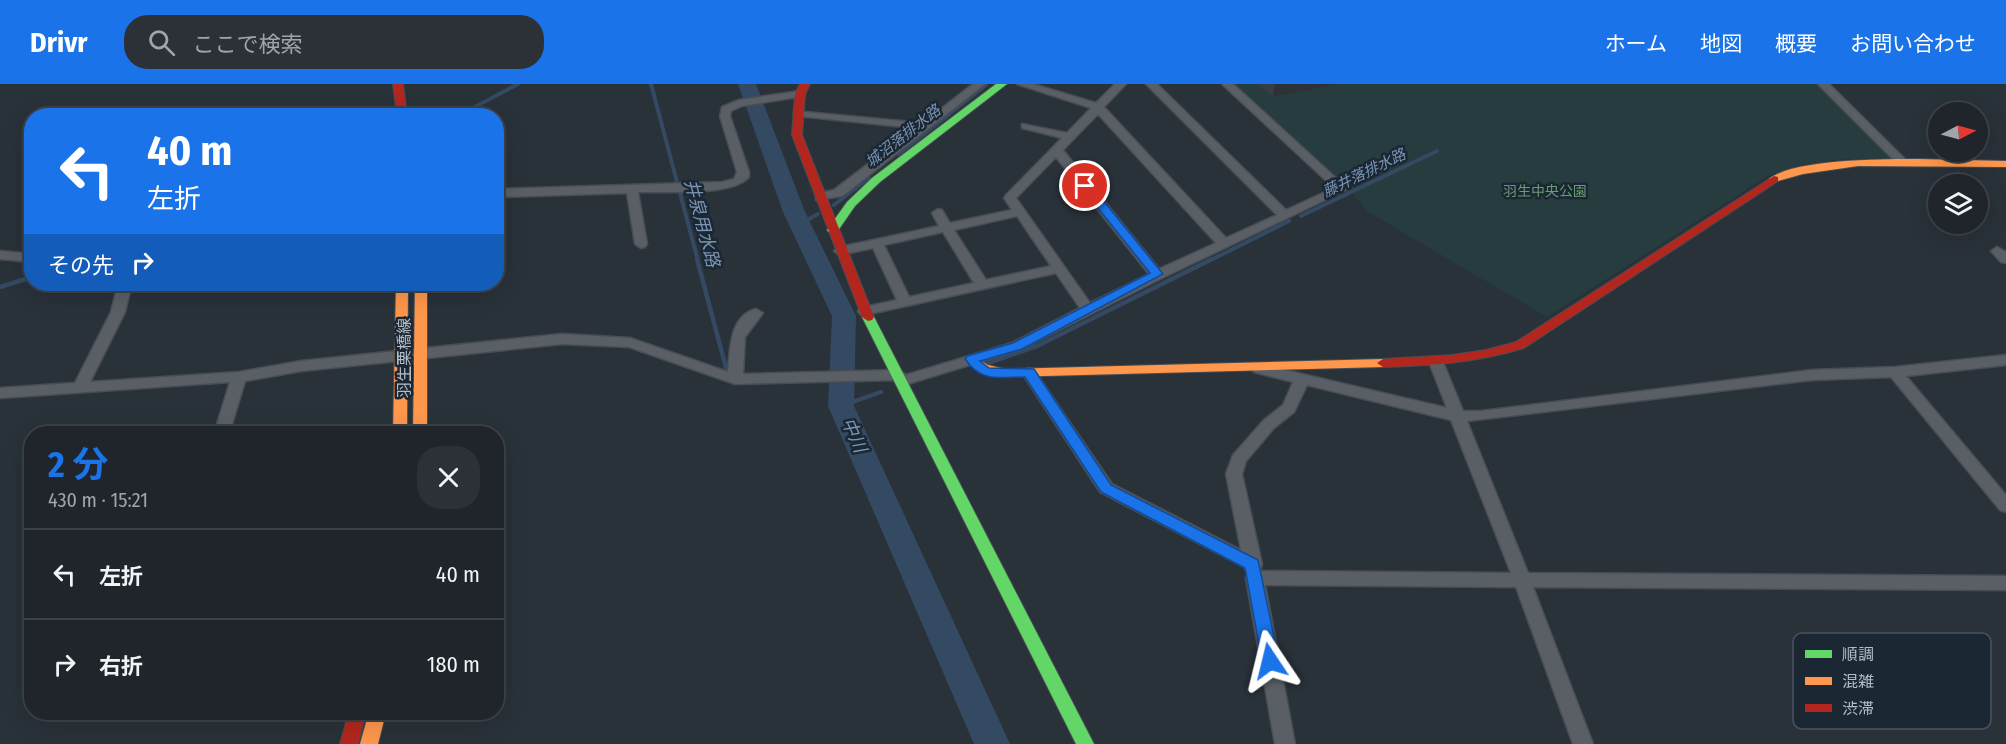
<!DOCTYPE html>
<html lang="ja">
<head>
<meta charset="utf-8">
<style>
  :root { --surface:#1f252b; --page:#2c3137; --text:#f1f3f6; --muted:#a1a5a9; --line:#3c4247; --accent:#1a73e8 }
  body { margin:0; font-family:"Fira Sans Condensed","Noto Sans JP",sans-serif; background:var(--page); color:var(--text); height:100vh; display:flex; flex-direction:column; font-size:22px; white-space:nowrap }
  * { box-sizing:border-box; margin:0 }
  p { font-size:20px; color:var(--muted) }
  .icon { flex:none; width:33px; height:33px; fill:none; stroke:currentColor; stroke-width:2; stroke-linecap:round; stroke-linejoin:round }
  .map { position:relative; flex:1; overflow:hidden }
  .drawer { position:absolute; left:24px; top:342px; width:480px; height:294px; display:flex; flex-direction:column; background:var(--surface); border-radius:24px; box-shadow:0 6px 24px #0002,0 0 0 2px var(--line) }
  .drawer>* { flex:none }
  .hud { position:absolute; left:24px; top:24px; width:480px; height:183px; border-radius:24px; box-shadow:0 6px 24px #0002,0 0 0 2px var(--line); background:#1a73e8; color:#fff; overflow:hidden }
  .needle { width:39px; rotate:84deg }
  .controls { position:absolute; left:1928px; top:18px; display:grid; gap:12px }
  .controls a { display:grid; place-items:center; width:60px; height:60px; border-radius:50%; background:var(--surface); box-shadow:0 6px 24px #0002,0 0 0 2px var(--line); font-size:30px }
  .pin { position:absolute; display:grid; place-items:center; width:51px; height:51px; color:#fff; margin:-26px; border:3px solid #fff; border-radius:50%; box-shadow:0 2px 6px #0007 }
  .me { position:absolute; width:66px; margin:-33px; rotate:350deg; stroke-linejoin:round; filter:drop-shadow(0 0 4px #0008) }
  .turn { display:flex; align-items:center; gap:21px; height:126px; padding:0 24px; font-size:27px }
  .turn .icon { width:78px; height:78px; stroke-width:2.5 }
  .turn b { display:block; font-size:42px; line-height:51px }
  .then { display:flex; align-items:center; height:57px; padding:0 24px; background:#0003; gap:12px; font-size:22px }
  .round { display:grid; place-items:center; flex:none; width:63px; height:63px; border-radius:24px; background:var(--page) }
  .overview { display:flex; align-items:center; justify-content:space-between; height:102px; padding:0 24px }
  h1 { font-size:36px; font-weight:700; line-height:45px; color:var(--accent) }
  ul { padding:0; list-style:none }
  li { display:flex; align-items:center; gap:18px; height:90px; padding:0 24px; border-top:2px solid var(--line) }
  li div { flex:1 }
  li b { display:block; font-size:22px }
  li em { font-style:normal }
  header { display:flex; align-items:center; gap:36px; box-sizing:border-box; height:84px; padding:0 30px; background:var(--accent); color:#fff }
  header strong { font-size:28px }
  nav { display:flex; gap:33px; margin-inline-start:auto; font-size:21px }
  .search { width:420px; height:54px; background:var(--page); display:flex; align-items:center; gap:15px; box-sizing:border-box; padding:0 21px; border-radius:24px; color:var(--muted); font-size:22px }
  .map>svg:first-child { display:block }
</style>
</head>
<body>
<header>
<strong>Drivr</strong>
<div class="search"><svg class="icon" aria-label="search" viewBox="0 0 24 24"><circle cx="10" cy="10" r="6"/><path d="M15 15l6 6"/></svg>ここで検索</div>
<nav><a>ホーム</a><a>地図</a><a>概要</a><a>お問い合わせ</a></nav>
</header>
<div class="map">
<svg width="2006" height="660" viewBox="0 0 2006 660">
  <rect width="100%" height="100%" fill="#293139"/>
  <path fill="#263c3f" d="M1233,0H1817L1891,74L1845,75L1803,80L1768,92L1547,233L1368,128L1347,103Z"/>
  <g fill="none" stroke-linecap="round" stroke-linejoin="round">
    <path stroke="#344a63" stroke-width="4" d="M651,0L698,177
      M458,32L518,0
      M899,70L986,1
      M834,121L869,94
      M1301,132L1437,67
      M800,140L818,130
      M1209,177L1289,137"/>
    <path stroke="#344a63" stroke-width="4.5" d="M697,175L726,284
      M0,203L32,193
      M985,280L1037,262L1212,175
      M841,322L881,308"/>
    <path fill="#344a63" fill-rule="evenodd" d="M738,0H756L805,128L856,232L854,322L1010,660H974L828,322L832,232L783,128Z"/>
    <g stroke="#484d53" stroke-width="3">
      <path id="street" d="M973,0H985L849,107L842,112L816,116V110L834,106L915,44L798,32L794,31V27L923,39Z
        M1017,0H1033L1096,19L1115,0H1126L1104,23L1226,154L1277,131L1146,0H1157L1286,126L1334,104L1222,0H1233L1348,105L1162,194L1022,265L901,302L896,300L894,296L735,300L629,263L562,260L301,287L245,297L229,350H214L230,298L0,314V304L75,299L111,228L117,204L115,200H128L131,203L125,228L90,298L239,288L301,277L562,250L630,254L728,288C730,266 729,232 756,225L763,229L745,253L743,290L899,286L906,291L1012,259L1080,224L1056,189L865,231L860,230L858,227L860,224L897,216L873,164L840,171L834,167L840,163L939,142L932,129L938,125L942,126L950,139L1012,126L1004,114L1006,111L1062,54L1022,44V40L1067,49L1091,24ZM1098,30L1216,159L1159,185L1063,66ZM1056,73L1149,190L1090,219L1016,114ZM1017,132L1051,182L986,196L954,146ZM943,148L974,199L909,213L884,161Z
        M1818,0H1829L1906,76V80H1898Z
        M800,7L805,10L804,12L742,22L731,27L730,32L749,88V93C731,113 665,107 638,108L647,160L645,163L641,164L635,160L627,109L496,113V105L722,98L734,95L737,88L720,32L722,23L739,16Z
        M1997,163L2006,168V179L2001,178L1991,167Z
        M0,167L32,170V178L0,175Z
        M2006,271V281L1906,292L2006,411V428L2000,426L1891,293L1812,296L1467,337L1528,489L2006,492V506L1533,503L1593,660H1573L1516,503L1265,501L1295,660H1275L1246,494L1248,490L1244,483L1100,408L1022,289L1029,284L1034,286L1112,400L1241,466L1226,390L1233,371L1264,336L1283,321L1293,298L1254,288L1252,285L1254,282L1259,280L1447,324L1429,278L1436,273L1443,278L1463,327H1481L1812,286L1895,283ZM1307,301L1451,336L1511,489L1260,487L1262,480L1242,390L1246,377L1274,344L1294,328Z"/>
    </g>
    <g stroke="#484d53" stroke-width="2">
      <path id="fast" d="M996,0H1007L880,98L855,122L837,148H829L827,146L847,118L872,94Z
        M868,229L874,233L1094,660H1076L862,233Z"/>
    </g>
    <g stroke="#484d53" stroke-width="2">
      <path id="slow" d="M1918,75L2006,77V83L1858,82L1803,90L1774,98L1769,95C1793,75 1885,75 1918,75Z
        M396,200H408L407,350H393Z
        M415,200H427V350H413Z
        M971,271L988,281L1005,285L1383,275L1389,279L1383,283L1005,293L979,288L965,275Z
        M369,628H386L378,660H360Z"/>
    </g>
    <g stroke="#484d53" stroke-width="2">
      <path id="jam" d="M393,0H403L407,32H397Z
        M800,0H810L805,10L802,51L874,233L872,236L868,237L862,233L792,51L795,10Z
        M1774,92L1778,93V97L1524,264C1478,278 1432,282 1383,283L1377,279L1383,275L1452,271L1486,266L1516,258Z
        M349,628H366L358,660H340Z"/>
    </g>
    <use href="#street" fill="#5a5f66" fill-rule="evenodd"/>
    <use href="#fast" fill="#63d668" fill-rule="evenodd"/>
    <use href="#slow" fill="#ff974d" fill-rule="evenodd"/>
    <use href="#jam" fill="#b3261e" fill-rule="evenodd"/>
  </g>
  <path fill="#373d43" d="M1257,0H1338L1273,13Z"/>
  <path fill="#2d3237" d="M1275,0H1338L1273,13Z"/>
  <path fill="#1a73e8" stroke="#114b97" stroke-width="1.5" d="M1085,98L1089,99L1163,190L1022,265L980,277L989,284L1034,285L1111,401L1258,476L1279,577L1276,582L1270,584L1264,582L1262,577L1245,484L1101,408L1025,293C1000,293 981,299 965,275L967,272L1013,259L1150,189L1082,104L1080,102Z"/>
  <g text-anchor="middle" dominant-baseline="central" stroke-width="5" stroke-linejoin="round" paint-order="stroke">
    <g font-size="14" fill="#689c71" stroke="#1c2734">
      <text x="1545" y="107">羽生中央公園</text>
    </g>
    <g font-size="15" font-style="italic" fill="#7995b3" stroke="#1c2734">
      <text transform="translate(903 52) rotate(-38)">城沼落排水路</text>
      <text transform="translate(1364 89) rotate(-26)">藤井落排水路</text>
    </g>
    <g font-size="16" fill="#b3bdca" stroke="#1c2734">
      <text transform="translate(404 274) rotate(-90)">羽生栗橋線</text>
    </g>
    <g font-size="18" font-style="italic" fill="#7995b3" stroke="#1c2734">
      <text transform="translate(702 139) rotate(75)">井泉用水路</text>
      <text transform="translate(854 351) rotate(66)">中川</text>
    </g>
  </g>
  <rect x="1793" y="549" width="198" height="96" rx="9" fill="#1c2734" stroke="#495461" stroke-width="1.5"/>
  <rect x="1805" y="566" width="27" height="8" fill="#63d668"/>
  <rect x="1805" y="593" width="27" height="8" fill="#ff974d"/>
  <rect x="1805" y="620" width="27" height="8" fill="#b3261e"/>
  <g font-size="16" fill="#b3bdca">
    <text x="1842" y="576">順調</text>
    <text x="1842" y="603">混雑</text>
    <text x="1842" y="630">渋滞</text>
  </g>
</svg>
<div class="controls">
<a><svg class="needle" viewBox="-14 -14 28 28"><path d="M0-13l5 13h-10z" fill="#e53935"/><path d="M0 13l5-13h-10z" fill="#a1a5a9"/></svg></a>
<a><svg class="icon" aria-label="layers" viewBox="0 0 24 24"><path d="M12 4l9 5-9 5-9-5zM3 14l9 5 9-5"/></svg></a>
</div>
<div class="pin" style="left:1085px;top:102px;background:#d93025"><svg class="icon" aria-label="arrive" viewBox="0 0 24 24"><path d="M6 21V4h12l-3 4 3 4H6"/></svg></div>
<svg class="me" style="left:1270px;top:577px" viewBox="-20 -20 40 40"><path d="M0-17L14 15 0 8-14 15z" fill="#1a73e8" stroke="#fff" stroke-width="4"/></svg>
<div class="hud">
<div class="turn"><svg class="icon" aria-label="left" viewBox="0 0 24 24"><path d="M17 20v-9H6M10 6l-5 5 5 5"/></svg><div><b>40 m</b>左折</div></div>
<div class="then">その先<svg class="icon" aria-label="right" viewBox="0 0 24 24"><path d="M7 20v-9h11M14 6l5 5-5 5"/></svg></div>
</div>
<section class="drawer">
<div class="overview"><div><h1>2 分</h1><p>430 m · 15:21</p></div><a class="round"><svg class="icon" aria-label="close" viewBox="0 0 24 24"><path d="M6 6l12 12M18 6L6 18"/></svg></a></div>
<ul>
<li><svg class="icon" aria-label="left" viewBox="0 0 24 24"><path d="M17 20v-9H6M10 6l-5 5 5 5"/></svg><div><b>左折</b></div><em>40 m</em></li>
<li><svg class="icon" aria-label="right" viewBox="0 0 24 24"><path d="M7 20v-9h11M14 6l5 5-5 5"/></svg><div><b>右折</b></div><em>180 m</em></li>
</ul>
</section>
</div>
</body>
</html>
